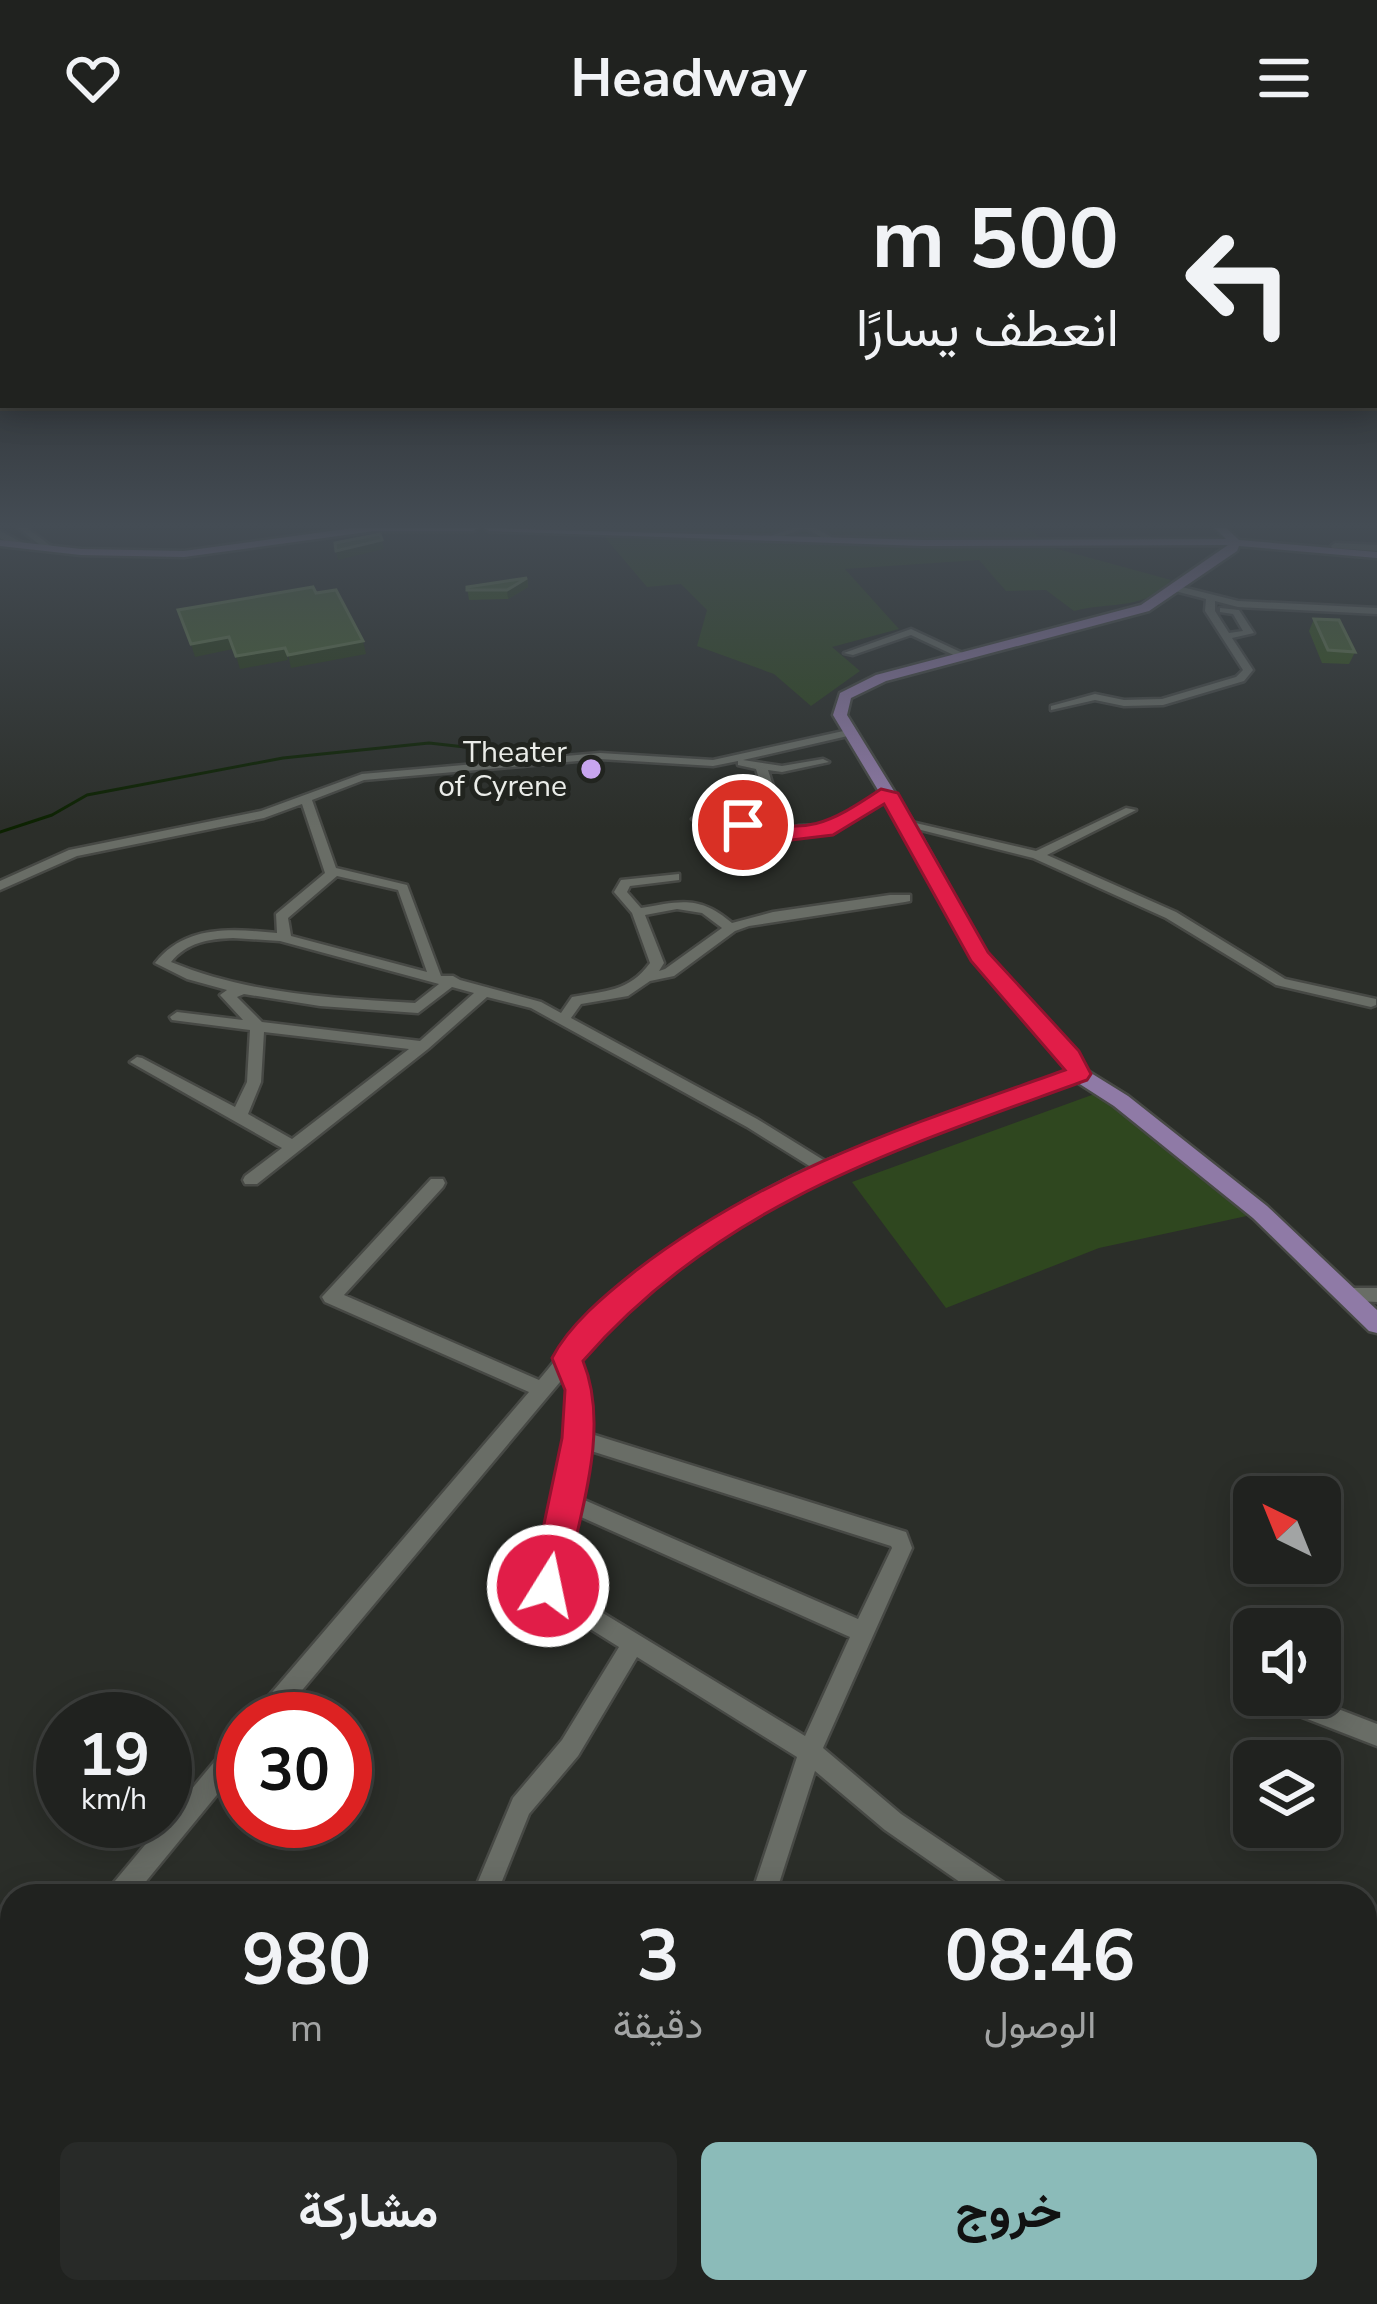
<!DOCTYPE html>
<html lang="ar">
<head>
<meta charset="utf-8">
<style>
  :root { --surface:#20221f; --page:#282a28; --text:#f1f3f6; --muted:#a2a4a4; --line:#3d3f3d; --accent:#8bbbb9 }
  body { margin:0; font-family:"Nunito Sans",Vazirmatn,sans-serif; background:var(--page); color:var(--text); direction:rtl; height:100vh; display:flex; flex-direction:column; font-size:45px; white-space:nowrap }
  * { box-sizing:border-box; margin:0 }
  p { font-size:39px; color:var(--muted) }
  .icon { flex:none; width:66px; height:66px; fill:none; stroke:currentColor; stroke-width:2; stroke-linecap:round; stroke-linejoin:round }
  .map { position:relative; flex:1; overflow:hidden; direction:ltr }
  .details { position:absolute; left:0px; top:1728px; width:1377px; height:420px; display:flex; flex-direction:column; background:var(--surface); border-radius:36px 36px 0 0; box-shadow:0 6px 30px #0003,0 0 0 3px var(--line); direction:rtl }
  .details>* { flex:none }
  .banner { position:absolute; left:0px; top:0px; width:1377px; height:252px; box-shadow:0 6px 30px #0003,0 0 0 3px var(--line); direction:rtl; background:#20221f; color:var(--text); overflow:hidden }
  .needle { width:78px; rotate:317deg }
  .tools { position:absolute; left:1233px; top:1320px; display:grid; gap:24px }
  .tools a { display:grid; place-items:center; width:108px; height:108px; border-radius:18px; background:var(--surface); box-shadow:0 6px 30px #0003,0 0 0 3px var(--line); font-size:60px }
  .speed { position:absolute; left:36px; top:1536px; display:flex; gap:24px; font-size:60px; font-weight:700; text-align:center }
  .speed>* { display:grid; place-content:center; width:156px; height:156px; border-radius:50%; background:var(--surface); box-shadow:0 6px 30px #0003,0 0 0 3px var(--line); line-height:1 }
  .speed small { font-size:30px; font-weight:400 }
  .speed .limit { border:18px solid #d22; background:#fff; color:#111 }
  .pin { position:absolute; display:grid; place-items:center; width:102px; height:102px; color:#fff; margin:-51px; border:6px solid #fff; border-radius:50%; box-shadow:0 3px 12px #0007 }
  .me { position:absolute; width:132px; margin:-66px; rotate:10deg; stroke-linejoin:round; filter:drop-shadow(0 0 9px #0008) }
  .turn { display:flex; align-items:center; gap:42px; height:252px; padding:0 60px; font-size:54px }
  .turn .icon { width:156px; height:156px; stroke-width:2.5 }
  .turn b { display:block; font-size:84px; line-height:102px }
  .eta { display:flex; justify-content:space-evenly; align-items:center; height:204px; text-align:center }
  .eta b { font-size:72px; font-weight:700; line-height:84px }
  .action { display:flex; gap:24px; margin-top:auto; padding:24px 60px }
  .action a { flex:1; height:138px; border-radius:18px; background:var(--accent); color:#111; font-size:48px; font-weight:700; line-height:138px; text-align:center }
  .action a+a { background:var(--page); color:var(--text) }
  header { display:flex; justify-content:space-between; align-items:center; height:156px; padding:0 60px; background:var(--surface); font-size:54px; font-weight:700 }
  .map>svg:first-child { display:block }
</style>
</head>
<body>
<header><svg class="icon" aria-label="menu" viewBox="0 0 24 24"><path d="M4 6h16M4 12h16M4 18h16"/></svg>Headway<svg class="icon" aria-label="heart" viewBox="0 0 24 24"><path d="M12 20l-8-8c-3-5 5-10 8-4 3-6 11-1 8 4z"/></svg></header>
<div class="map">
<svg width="1377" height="2148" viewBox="0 0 1377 2148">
  <rect width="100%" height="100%" fill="#2b2e29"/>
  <path fill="#2f471f" d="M597,372H1027L1054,392L1171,424C1149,454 1107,446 1074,455L1046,434L1006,435L979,404L845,413L899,473L832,491L860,515L811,550L774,518L697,490L707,454L681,428L647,431Z
    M1100,936L1256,1058L1099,1092L946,1152L852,1026Z"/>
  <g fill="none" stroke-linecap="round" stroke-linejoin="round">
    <path stroke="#0c2200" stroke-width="3" d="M0,676L52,659L87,639L283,602L429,587L519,597"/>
    <g stroke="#474945" stroke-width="5">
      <path id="minor" d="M18,372H27L55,393L48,395Z
        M370,372H380L376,375Z
        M793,372H815L839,385L832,387L805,372L772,384L768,381Z
        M0,375L23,387L24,389L17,391L0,382Z
        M1335,387L1377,389V395L1332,392L1331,390Z
        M1178,430L1238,445L1377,452V458L1238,451L1215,445V455L1229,477L1243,475L1233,458L1220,456V452L1239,454L1254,477L1232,482L1253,514L1244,525L1163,549L1124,550L1095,544L1051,554V550L1095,538L1124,544L1162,543L1236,521L1243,514L1205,455L1206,443L1175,435L1173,433Z
        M911,473L969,500L960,502L911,479L853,499L844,497Z
        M848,574L852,575V579L743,604L782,610L823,603L829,606L782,616L768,614L779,649L773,653L767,649L756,613L738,609V605L713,610L600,603L364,624L312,644L336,712L407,729L441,820H453L460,824L541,846L561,857L572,841C604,835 629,836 650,807L632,757L614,736L621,724L679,718V724L630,730L627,736L641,752C680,745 700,739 732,767L773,756L890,739H910V745L905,746L749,770L735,775L674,820L650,825L628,840L581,848L571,862L757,963L825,1005L924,966L1074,914H1084L1086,918L1084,922C920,980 757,1029 625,1149C607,1165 593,1186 577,1205L589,1235L588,1277L906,1376L912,1392L823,1592L901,1658L1010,1731L1013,1740H980L885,1674L815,1615L775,1740H751L797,1601L637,1501L578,1600L529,1658L496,1740H472L513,1642L562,1584L619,1491L544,1444L538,1421C549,1371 582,1264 565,1220L278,1563H253L256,1555L529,1236L325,1146L322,1141L431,1023H443L445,1027L443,1031L344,1139L539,1224C563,1196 585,1163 613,1139C672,1087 740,1045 811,1011L747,971L531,852L487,841L428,893L257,1028H245L243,1024L245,1020L282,992L130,906L137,901L142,902L235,951L247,926L250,874L172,864L170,861L177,856L243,864L220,839L227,834L187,823L155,807C186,768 233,773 277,777L276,758L325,717L302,648L264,662L77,700L0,734V725L69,694L261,655L362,618L600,597L713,604ZM337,720L398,734L427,816L291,780L288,762ZM677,753L702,757L722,772L665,813L659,815L664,807L645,759ZM233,782L280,785L439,828L415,847C331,842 249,838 171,806C187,786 209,783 233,782ZM452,831L474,837L420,885L262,866L237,841L244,838L320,850L418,857ZM264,876L409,893L292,983L248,958L261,926ZM585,1293L891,1390L892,1392L858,1463L575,1340ZM572,1357L850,1481L805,1580L560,1431L558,1421Z
        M884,635L894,637L834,677L783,683L698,667L692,663L698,659L783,675L799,670L831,669Z
        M1126,652L1136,654L1047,699L1176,756L1285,823L1376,843V849L1371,851L1276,829L1166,762L1033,702L901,669L907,665L1036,695Z
        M1346,1132H1377V1146L1340,1144L1337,1139L1340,1134Z
        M1250,1519L1254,1520V1539H1261L1254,1542L1242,1538L1239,1530L1242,1522Z
        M1263,1539H1302L1377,1568V1590L1266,1547Z
        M243,1578V1607L134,1740H107L110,1731L235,1581Z
        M12,1856V1889L0,1897V1864Z
        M1365,1922L1377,1927V2034L1367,2030L1365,2024Z
        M171,2136H199L197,2148H169Z
        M369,2136H397L393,2148H365Z
        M421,2136H470L474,2138L478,2148H429L425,2146Z
        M635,2136H663L666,2148H638Z
        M1042,2136H1070V2148H1042Z
        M1261,2136H1289L1290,2148H1262Z"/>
    </g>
    <g stroke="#474945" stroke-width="5">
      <path id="major" d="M353,372H478L473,375H374L184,401L81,399L0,390V384L81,393L184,395Z
        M484,372L924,384L1226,383L1215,372H1226L1239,384L1377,396V402L1239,390L1237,395L1149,455L886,525L851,542L847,559L915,669L986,797L1077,897L1086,914L1128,940L1267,1050L1377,1154V1177L1369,1175L1253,1062L1114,950L1072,923L1063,904L973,804L899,669L833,559L840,537L876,519L1141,449L1228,389L924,390L489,375Z"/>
    </g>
    <use href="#minor" fill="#696d66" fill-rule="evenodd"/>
    <use href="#major" fill="#8f7aa6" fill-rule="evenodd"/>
  </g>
  <path fill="#35531a" d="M527,422L528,431L508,443L469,444L467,431Z
    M1314,463L1355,496L1349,508L1322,507L1309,475Z"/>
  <path fill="#293d17" d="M382,384L384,393L338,404L336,395Z
    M527,422L528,431L508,443L507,434Z
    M229,481L233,493L195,501L191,488Z
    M363,485L366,498L291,512L288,499Z
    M285,492L288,504L240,513L236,500Z"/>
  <path fill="#486331" stroke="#62784d" stroke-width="3" d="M380,378L382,384L336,395L335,387Z
    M527,422L507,434H467V431Z
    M313,431L316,437L336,434L363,485L288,499L285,492L236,500L229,481L191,488L178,454Z
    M1314,463L1339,464L1355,496L1328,494Z"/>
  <linearGradient id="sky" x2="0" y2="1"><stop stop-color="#181917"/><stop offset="0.55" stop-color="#444c54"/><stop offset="1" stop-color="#444c54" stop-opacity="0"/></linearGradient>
  <rect width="1377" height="672" fill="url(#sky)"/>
  <path fill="#e11d48" stroke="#92132f" stroke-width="3" d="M881,633L898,637L988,796L1079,895L1091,918L1087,924C898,993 720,1047 583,1205C611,1273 579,1360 565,1430L560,1442L548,1447L536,1442L531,1430L562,1282L565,1234L552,1202C569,1169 605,1139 634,1116C766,1014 910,969 1065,914L971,805L884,648L833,679L783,685L733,669L743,663C808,679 827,669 881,633Z"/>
  <circle fill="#c8a5ef" stroke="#21241f" stroke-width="4.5" cx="591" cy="613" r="12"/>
  <g text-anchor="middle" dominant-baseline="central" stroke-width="10" stroke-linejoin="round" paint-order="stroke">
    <g font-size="30" fill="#eaece8" stroke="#21241f" text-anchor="end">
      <text x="567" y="596">Theater<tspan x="567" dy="34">of Cyrene</tspan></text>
    </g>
  </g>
</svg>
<div class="tools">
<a><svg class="needle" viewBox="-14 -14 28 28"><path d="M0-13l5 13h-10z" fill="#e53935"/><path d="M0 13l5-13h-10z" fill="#a2a4a4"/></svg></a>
<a><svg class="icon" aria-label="sound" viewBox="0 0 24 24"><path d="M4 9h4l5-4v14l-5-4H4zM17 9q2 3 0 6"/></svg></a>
<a><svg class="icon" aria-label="layers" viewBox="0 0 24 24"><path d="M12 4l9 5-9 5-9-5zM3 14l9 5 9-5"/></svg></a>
</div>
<div class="speed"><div>19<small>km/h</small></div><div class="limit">30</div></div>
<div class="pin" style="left:743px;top:669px;background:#d93025"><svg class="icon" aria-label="arrive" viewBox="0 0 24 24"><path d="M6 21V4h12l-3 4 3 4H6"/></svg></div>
<svg class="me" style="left:548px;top:1430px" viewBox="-20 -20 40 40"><circle r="17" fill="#e11d48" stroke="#fff" stroke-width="3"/><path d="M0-11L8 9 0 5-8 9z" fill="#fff"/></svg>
<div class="banner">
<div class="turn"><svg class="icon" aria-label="left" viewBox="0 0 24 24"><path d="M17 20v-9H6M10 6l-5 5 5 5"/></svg><div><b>500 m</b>انعطف يسارًا</div></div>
</div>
<section class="details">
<div class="eta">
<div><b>08:46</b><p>الوصول</p></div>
<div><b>3</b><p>دقيقة</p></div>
<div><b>980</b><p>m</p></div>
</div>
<div class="action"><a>خروج</a><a>مشاركة</a></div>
</section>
</div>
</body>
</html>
